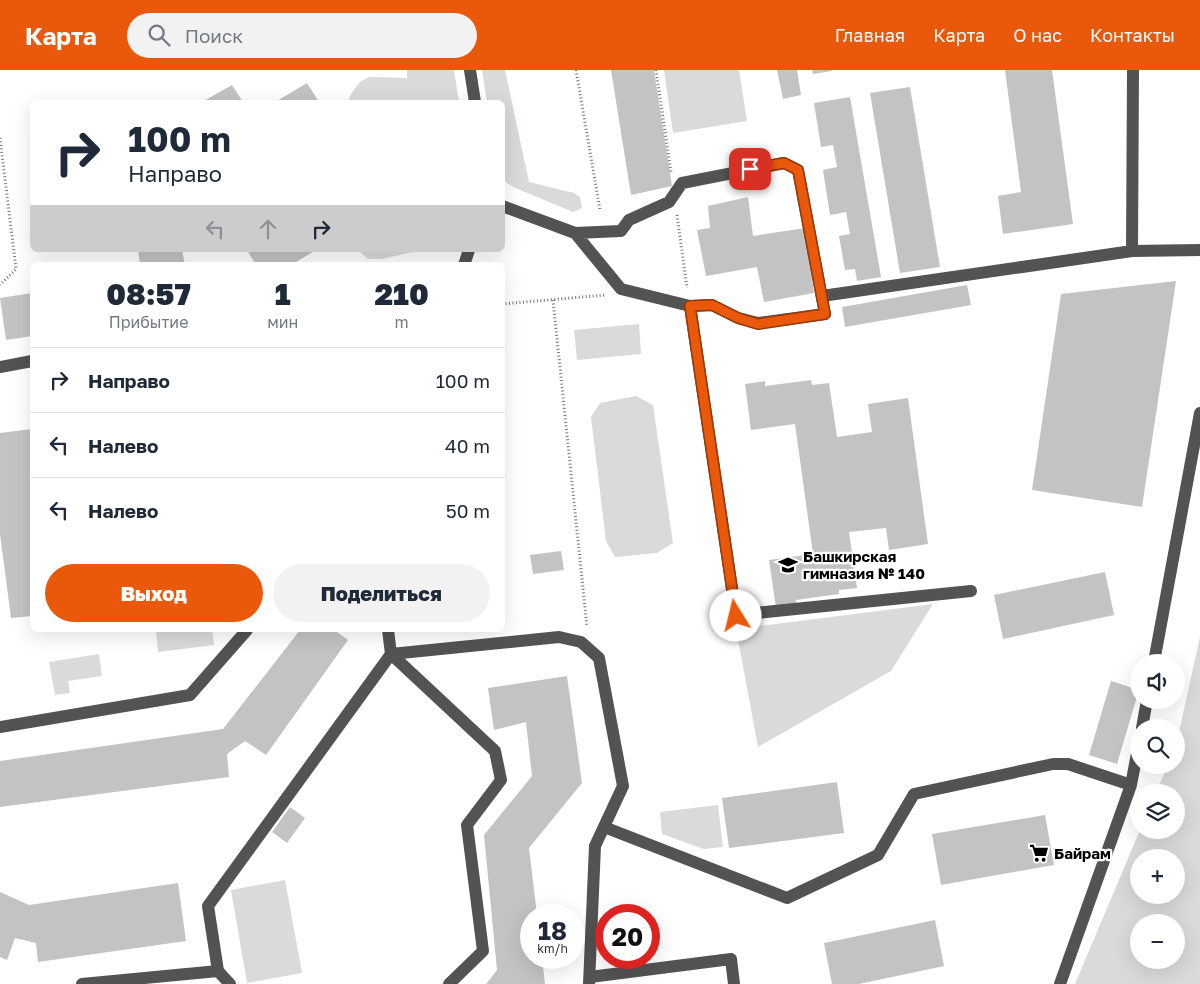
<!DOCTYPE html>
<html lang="ru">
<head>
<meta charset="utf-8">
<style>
  :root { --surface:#fff; --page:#f2f2f3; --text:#1f2937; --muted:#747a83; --line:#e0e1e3; --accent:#ea580c }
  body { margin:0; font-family:"Golos Text",sans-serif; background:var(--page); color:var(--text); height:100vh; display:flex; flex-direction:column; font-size:19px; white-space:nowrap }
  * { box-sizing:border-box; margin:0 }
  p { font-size:16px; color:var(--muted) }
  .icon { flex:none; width:28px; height:28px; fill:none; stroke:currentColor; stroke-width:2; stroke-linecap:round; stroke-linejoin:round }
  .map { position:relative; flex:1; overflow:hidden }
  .sheet { position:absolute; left:30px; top:192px; width:475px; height:370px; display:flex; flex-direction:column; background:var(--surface); border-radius:8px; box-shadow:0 5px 20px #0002 }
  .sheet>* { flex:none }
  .top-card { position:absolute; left:30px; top:30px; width:475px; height:152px; border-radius:8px; box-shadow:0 5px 20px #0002; background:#fff; color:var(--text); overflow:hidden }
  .controls { position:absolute; left:1130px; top:584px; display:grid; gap:10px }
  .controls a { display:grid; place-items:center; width:55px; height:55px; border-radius:50%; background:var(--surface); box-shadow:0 5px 20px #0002; font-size:25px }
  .speed { position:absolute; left:520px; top:834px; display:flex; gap:10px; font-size:25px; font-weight:700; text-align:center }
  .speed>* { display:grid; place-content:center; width:65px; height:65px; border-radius:50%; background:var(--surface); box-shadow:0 5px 20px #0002; line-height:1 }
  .speed small { font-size:12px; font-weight:400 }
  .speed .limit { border:8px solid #d22; background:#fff; color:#111 }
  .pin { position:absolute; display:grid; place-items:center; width:42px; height:42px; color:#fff; margin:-21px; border-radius:10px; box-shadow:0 2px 8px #0006 }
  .me { position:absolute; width:55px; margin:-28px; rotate:351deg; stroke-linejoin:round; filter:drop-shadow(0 0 4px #0008) }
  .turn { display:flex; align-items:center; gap:18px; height:105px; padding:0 15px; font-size:22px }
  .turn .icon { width:65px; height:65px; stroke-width:2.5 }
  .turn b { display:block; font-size:35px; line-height:42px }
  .lanes { display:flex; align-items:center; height:48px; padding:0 15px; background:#0003; justify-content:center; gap:25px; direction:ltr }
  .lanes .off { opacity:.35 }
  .eta { display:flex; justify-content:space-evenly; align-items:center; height:85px; text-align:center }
  .eta b { font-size:30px; font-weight:800; line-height:35px }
  .button { display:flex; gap:10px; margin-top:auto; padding:10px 15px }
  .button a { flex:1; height:58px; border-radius:30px; background:var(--accent); color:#fff; font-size:20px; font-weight:800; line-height:58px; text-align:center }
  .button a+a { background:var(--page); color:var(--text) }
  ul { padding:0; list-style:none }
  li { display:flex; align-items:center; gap:15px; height:65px; padding:0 15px; border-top:1px solid var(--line) }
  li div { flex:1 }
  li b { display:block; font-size:19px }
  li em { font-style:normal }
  header { display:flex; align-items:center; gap:30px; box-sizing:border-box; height:70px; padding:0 25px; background:var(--accent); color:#fff }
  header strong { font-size:24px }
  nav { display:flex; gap:28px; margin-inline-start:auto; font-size:18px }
  .search { width:350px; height:45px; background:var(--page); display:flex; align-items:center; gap:12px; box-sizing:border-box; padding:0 18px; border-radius:28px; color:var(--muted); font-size:19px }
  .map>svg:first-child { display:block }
</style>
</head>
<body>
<header>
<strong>Карта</strong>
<div class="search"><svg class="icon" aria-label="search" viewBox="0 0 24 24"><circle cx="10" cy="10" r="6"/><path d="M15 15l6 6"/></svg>Поиск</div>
<nav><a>Главная</a><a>Карта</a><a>О нас</a><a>Контакты</a></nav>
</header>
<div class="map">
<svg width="1200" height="914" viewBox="0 0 1200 914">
  <rect width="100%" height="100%" fill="#fff"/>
  <path fill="#dadada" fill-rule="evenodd" d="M407,0H454L459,32H350L349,28L353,21L361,11L370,7L407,8Z
    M482,0H505L529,112L574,123L580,127L582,138L573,142L513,117L503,110L502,32H487Z
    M664,0H739L747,51L673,63Z
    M359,180H421L382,189H368L360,182Z
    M639,254L641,284L577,290L574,260Z
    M636,326L653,335L673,473L657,483L615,487L606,471L591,347L600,333Z
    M933,534L891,601L758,677L736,559Z
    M156,560H212L214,575L158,582Z
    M1200,567V914H1075L1140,760H1176V722H1156L1168,695H1176V675ZM1139,788H1176V825H1139ZM1176,852V890H1139V852Z
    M99,584L102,606L68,611L70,623L55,625L49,592Z
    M718,735L723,777L704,779L662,764L660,742Z
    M285,810L302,903L247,913L231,820Z"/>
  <path fill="#c3c3c3" d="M611,0H654L672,116L631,125Z
    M777,0H797L801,25L783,29Z
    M812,0H832V1L813,4Z
    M1005,0H1052L1073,154L1003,164L998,126L1021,122Z
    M307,13L319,32H275Z
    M232,15L243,32H202Z
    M910,17L940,197L900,203L870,23Z
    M850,27L881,207L857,211L855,199L845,200L839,166L850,164L846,142L830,145L823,100L837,97L833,75L821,77L814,33Z
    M748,127L753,166L805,158L814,223L764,232L757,197L706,206L697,160L710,158L708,136Z
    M138,180H182L185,195H140Z
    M247,180H316L291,195H256Z
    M1176,211L1142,437L1032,420L1061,224Z
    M967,215L971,235L845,257L842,237Z
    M32,223V266L6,270L0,228Z
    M811,310L812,315L829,313L837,367L872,362L868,334L908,328L928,474L889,480L886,458L849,462L857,518L839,520V524L796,530L797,535L776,538L769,490L813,484L795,354L751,360L745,314L765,311V316Z
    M32,359V546L11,548L0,464V363Z
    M561,481L564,500L533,504L530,485Z
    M1105,502L1114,545L1003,569L994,525Z
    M300,560H334L348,570L266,685L245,671L227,684L229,707L0,737V691L223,659Z
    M567,606L582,713L529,778L537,845H531V888H542L545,914H486L497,900L484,765L532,706L526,652L494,660L488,618Z
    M1111,611L1139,620L1117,694L1089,685Z
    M837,712L844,763L729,778L722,728Z
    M290,737L305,748L287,773L272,762Z
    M1045,745L1054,795L941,815L932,764Z
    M178,813L186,871L38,892L36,873L15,868L7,890L0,887V822L29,835Z
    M935,850L944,896L859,914H832L824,873Z"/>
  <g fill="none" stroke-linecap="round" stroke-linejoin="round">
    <path stroke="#757575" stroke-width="3" stroke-dasharray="1 2.5" stroke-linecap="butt" d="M576,0L600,140
      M656,0L671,102
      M0,68L16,199L0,215
      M677,145L687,218
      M553,230L587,557
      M502,234L605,225"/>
    <path stroke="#535353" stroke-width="12" d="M470,0L475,32
      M502,136L575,163L621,161L629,150L669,132L682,113L784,93L798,100L825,244L758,253L738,248L712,235L690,236L621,219L575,163
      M1132,181L1133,0
      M464,195L469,180
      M822,226L1132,181L1200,180
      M690,236L736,545L971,521
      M0,297L32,291
      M391,584L559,567L581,572L599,588L623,716L595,776L589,914
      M391,584L495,681L501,710L467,755L483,881L449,914
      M1154,592L1200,343
      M0,657L190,625L247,560
      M1142,658L1147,630
      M604,757L787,828L878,785L914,724L1053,694H1068L1131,715
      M218,901L208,836L391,584L388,560
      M590,907L731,889L734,914
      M82,914L218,901L230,914
      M1060,914L1131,715L1139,673"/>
  </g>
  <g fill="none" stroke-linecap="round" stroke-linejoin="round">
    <g stroke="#983908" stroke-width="12">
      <path id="route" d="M736,546L690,236L712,235L738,248L758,254L825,244L798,100L784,93L750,99"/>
    </g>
    <use href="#route" stroke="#ea580c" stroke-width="9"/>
  </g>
  <defs>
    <g id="school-bare" transform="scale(1.5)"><path d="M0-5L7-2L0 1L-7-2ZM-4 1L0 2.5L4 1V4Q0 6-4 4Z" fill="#000" stroke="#fff" stroke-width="2.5" paint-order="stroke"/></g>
    <g id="supermarket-bare" transform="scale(1.5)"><path d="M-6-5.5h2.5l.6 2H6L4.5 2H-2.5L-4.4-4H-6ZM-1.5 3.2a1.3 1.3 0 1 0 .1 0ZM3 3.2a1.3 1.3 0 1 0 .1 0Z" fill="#000" stroke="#fff" stroke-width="2.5" paint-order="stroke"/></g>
  </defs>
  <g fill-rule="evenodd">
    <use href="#school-bare" x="788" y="495"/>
    <use href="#supermarket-bare" x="1039" y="783"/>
  </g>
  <g text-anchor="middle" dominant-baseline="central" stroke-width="4.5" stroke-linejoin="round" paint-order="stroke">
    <g font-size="15" font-weight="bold" fill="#000" stroke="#fff" text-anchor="start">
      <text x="803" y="486">Башкирская<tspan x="803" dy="17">гимназия № 140</tspan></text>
      <text x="1054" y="783">Байрам</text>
    </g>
  </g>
</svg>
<div class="controls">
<a><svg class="icon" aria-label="sound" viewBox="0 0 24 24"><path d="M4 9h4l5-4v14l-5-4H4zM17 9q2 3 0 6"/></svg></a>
<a><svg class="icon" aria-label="search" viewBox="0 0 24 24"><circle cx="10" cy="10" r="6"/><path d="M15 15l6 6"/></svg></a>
<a><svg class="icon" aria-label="layers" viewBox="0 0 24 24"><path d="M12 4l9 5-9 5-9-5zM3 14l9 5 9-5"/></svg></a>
<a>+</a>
<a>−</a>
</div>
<div class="speed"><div>18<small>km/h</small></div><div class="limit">20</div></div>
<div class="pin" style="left:750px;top:99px;background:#d93025"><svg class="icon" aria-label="arrive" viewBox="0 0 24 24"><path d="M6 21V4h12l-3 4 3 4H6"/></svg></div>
<svg class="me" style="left:736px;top:546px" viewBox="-20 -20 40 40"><circle r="19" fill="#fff"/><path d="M0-13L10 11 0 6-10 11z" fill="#ea580c"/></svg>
<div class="top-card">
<div class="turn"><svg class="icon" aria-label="right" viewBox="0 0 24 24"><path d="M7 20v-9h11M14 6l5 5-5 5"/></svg><div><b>100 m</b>Направо</div></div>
<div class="lanes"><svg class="icon off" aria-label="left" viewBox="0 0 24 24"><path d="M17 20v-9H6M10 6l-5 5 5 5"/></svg><svg class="icon off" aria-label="ahead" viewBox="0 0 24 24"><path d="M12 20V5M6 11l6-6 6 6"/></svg><svg class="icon" aria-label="right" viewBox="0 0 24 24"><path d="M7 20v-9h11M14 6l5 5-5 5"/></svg></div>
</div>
<section class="sheet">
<div class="eta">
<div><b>08:57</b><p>Прибытие</p></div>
<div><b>1</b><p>мин</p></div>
<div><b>210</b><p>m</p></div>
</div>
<ul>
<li><svg class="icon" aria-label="right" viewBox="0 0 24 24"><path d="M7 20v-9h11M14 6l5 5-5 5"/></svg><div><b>Направо</b></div><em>100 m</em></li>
<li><svg class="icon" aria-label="left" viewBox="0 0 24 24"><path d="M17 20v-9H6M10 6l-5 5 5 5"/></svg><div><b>Налево</b></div><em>40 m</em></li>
<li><svg class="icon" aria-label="left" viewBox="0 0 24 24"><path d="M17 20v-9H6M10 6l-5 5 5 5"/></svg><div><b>Налево</b></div><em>50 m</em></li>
</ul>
<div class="button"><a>Выход</a><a>Поделиться</a></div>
</section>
</div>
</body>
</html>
